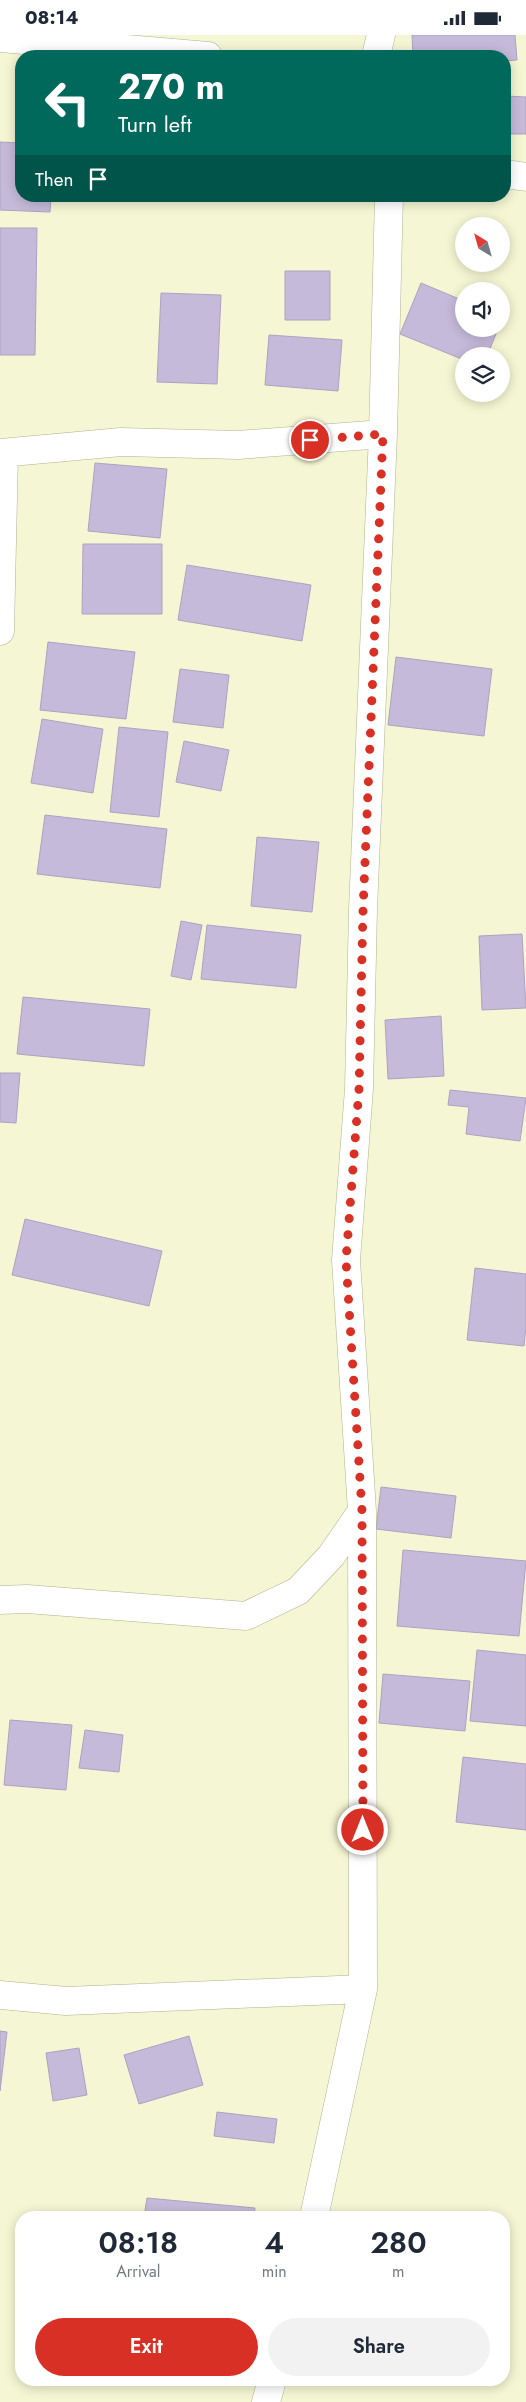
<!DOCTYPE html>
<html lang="en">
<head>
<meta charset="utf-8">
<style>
  :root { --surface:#fff; --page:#f2f2f3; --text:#1f2937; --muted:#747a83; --accent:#d93025 }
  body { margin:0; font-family:Jost,sans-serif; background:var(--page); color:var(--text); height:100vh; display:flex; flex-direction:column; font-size:19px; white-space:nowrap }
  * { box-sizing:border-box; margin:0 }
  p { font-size:16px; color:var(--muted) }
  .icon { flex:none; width:28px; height:28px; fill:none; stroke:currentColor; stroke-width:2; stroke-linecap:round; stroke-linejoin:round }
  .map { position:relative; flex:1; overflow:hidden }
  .side { position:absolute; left:15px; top:2176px; width:495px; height:175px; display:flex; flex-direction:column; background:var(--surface); border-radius:20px; box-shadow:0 2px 12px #0003 }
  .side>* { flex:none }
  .top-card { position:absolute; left:15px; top:15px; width:496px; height:152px; border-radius:20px; box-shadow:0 2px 12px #0003; background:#00695c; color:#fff; overflow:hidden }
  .needle { width:32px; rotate:323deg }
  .fabs { position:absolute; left:455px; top:182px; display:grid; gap:10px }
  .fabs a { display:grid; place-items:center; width:55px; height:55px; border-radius:50%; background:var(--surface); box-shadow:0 2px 12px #0003; font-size:25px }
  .pin { position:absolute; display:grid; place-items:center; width:42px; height:42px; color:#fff; margin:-21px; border:2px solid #fff; border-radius:50%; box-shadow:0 1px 5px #0007 }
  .me { position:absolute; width:55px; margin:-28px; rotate:0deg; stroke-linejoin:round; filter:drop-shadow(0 0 4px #0008) }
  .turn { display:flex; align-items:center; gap:18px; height:105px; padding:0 20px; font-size:22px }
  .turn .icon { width:65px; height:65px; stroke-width:2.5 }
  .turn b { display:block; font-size:35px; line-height:42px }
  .then { display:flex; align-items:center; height:48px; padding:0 20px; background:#0003; gap:10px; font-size:19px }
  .eta { display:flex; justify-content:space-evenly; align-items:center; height:85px; text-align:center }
  .eta b { font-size:30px; font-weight:600; line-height:35px }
  .primary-button { display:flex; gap:10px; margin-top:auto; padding:10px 20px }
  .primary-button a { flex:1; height:58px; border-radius:30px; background:var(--accent); color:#fff; font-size:20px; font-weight:600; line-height:58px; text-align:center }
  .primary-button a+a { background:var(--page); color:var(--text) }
  .status { display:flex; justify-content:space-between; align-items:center; height:35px; padding:0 25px; background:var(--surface); direction:ltr }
  .status svg { height:14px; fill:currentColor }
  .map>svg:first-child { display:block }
</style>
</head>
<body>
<div class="status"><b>08:14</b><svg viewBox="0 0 49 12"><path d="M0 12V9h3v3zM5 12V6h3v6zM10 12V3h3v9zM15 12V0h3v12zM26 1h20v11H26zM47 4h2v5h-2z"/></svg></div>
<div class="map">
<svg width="526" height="2367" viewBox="0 0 526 2367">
  <rect width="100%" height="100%" fill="#f5f6d3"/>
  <path fill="#c6bada" stroke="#aea2c1" d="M412,0H515L517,25L505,26V21H413Z
    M505,61L526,62V99H505Z
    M0,107L21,108V161H51L50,177L0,175Z
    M0,193H37L35,320H0Z
    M285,236H330V285H285Z
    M421,248L464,266V294H498L487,321H464V325L400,299Z
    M161,258L221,260L217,349L157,347Z
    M269,300L342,305L338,356L265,350Z
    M95,428L167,434L160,503L88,496Z
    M83,509H162V579H82Z
    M187,530L311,550L302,606L178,585Z
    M48,607L135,617L126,684L40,675Z
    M396,622L492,634L484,701L388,690Z
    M180,634L229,640L223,693L173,687Z
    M42,684L103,694L93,758L31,748Z
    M119,692L168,697L159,782L110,777Z
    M184,706L229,715L221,756L176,747Z
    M45,780L167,794L160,853L37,839Z
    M257,802L319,807L312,877L251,871Z
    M181,886L202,890L191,945L171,941Z
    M207,890L301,900L296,953L201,944Z
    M522,899L526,973L482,975L479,901Z
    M23,962L150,974L144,1031L17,1019Z
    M441,981L444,1041L388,1044L385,985Z
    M0,1038H20L16,1088L0,1087Z
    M450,1055L526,1063L520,1106L466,1099L469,1072L448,1070Z
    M25,1184L162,1216L149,1271L12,1240Z
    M475,1233L526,1239V1291L524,1311L467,1305Z
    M381,1452L456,1461L451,1503L376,1494Z
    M403,1515L526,1526L519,1601L397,1591Z
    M477,1615L526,1620V1691L470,1686Z
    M383,1639L470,1646L465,1696L379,1688Z
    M10,1685L72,1690L66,1755L4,1750Z
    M85,1695L123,1700L119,1737L79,1733Z
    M463,1722L526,1729V1795L456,1787Z
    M0,1996L7,1997L0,2056Z
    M189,2001L203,2050L139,2069L124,2020Z
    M79,2013L87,2060L53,2066L46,2018Z
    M217,2077L277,2084L274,2108L214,2101Z
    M147,2163L255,2173L254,2182H144Z"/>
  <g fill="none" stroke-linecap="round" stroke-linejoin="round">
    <g stroke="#b0b290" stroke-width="29">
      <path id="street" d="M0,3L208,21
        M376,21L381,0
        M505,139L526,142
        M0,418L121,407L238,410L383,399
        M0,596L4,419
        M0,1565L27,1564L246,1581L298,1556L331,1521L362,1476
        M0,1960L66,1966L363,1954
        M314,2182L363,1954L362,1476L346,1225L359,1054L363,875L383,399L389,161
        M266,2367L272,2345"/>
    </g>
    <use href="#street" stroke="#fff" stroke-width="28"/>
  </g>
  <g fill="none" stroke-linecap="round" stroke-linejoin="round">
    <path stroke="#d93025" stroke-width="9" stroke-dasharray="0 16.2" d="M310,405L383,399L363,875L359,1054L346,1225L362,1476L363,1795"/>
  </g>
</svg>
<div class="fabs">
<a><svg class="needle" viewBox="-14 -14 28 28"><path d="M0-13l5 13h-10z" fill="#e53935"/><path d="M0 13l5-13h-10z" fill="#747a83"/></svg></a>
<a><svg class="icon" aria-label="sound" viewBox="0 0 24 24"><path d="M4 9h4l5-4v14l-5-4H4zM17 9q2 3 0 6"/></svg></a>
<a><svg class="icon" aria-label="layers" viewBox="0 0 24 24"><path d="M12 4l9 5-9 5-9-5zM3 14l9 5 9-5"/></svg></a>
</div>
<div class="pin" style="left:310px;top:405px;background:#d93025"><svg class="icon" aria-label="arrive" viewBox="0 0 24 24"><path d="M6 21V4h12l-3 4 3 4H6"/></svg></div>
<svg class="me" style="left:363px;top:1795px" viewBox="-20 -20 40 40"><circle r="17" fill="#d93025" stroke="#fff" stroke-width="3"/><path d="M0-11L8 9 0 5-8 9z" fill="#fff"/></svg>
<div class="top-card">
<div class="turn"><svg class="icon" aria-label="left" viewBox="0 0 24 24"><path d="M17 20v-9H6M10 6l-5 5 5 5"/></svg><div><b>270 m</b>Turn left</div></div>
<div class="then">Then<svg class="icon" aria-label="arrive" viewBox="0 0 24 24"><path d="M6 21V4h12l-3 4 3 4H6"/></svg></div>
</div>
<section class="side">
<div class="eta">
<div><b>08:18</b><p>Arrival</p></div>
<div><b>4</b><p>min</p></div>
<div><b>280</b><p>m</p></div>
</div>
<div class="primary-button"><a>Exit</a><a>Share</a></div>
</section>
</div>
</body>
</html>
